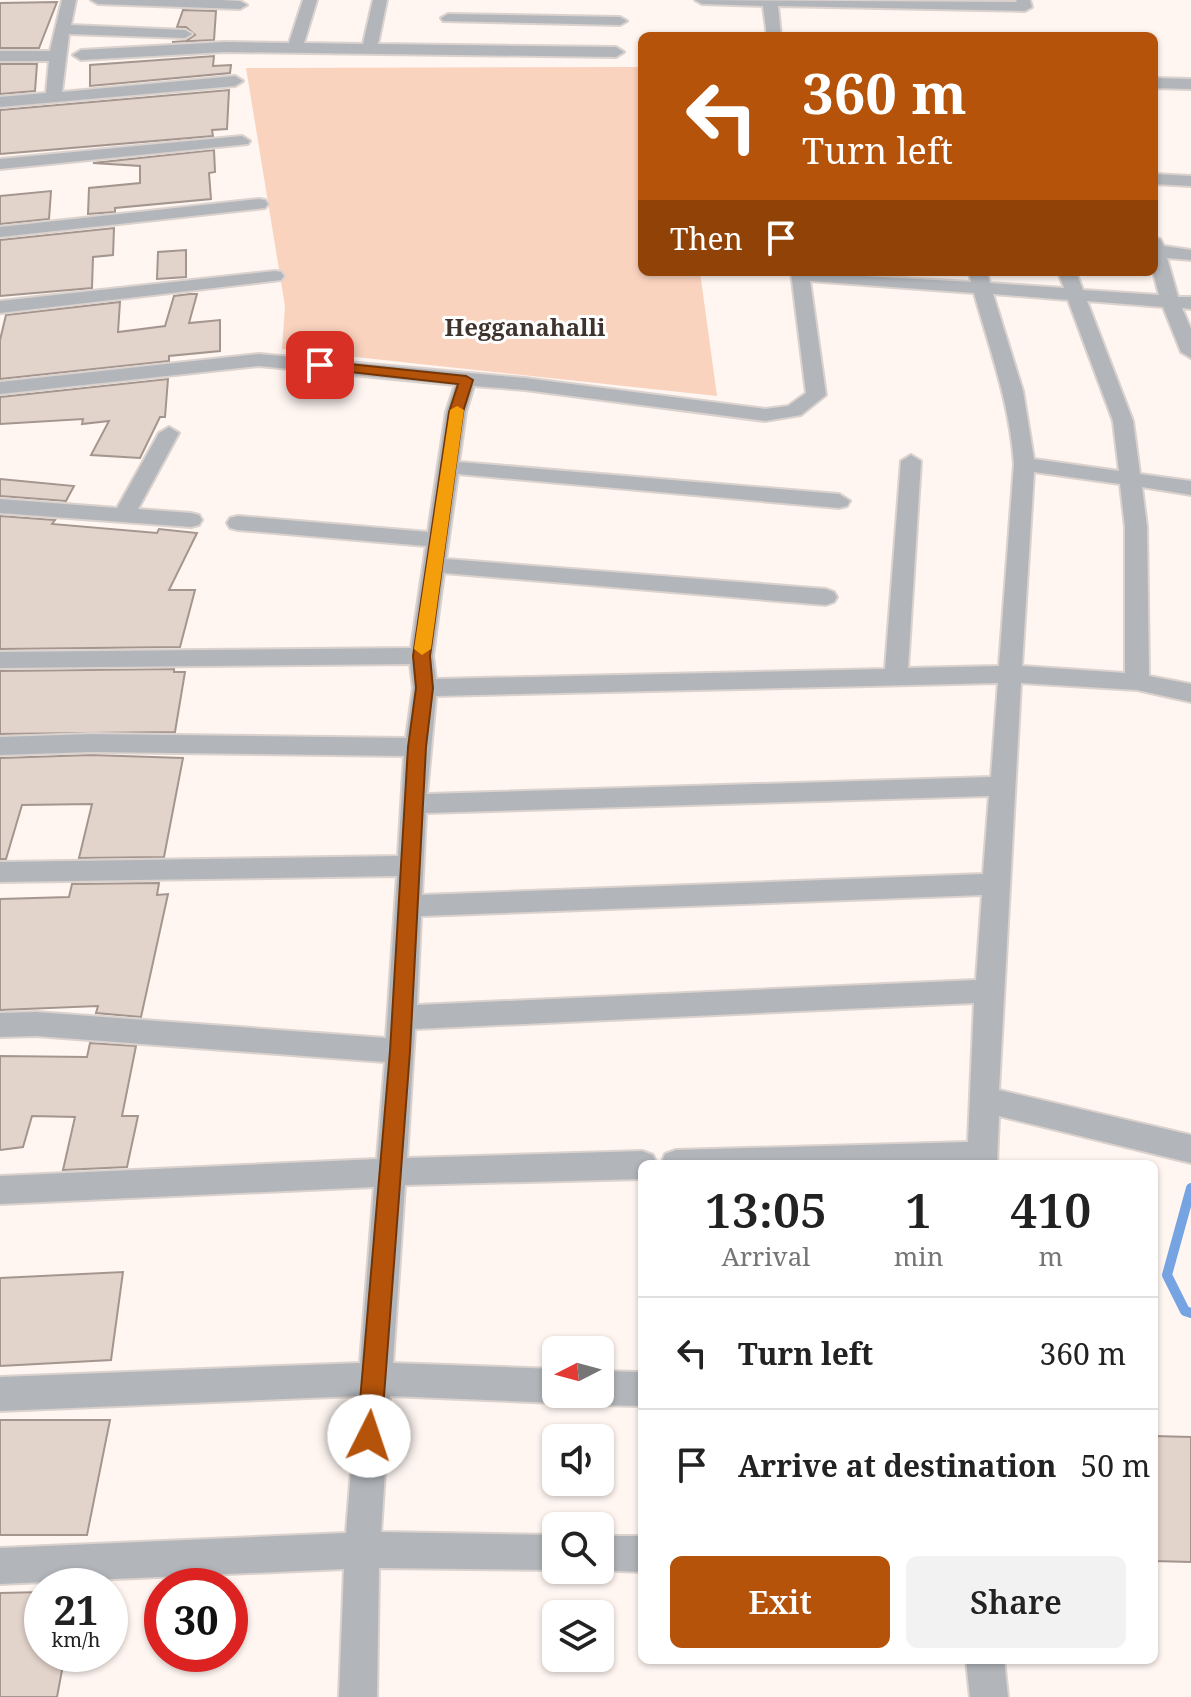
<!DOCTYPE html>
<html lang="en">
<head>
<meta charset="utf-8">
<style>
  :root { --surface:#fff; --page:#f2f2f2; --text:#222; --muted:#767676; --line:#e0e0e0; --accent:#b45309 }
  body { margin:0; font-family:"Noto Serif",serif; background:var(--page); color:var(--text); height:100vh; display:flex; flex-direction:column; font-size:30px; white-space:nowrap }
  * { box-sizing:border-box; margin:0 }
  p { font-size:26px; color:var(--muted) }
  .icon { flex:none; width:44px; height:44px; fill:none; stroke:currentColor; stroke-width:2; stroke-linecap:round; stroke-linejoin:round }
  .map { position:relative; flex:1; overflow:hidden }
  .sheet { position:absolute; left:638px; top:1160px; width:520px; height:504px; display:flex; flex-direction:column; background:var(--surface); border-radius:12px; box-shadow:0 2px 6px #0004 }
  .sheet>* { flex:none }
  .guide { position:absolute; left:638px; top:32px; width:520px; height:244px; border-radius:12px; box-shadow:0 2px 6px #0004; background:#b45309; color:#fff; overflow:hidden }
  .needle { width:52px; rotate:264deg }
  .buttons { position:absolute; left:542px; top:1336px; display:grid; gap:16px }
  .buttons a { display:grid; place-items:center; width:72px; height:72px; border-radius:12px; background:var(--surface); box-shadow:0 2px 6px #0004; font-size:40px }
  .speed { position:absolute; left:24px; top:1568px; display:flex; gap:16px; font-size:40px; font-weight:700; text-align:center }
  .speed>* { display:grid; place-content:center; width:104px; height:104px; border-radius:50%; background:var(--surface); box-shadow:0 2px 6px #0004; line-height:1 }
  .speed small { font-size:20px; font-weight:400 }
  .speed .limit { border:12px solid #d22; background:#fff; color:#111 }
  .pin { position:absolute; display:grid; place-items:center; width:68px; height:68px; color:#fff; margin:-34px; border-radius:16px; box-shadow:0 4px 12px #0006 }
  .me { position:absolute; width:88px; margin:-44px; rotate:4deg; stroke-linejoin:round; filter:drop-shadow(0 0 6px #0008) }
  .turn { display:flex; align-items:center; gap:28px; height:168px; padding:0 32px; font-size:36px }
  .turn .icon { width:104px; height:104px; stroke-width:2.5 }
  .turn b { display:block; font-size:56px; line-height:68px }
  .then { display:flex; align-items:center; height:76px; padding:0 32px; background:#0003; gap:16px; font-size:30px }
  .eta { display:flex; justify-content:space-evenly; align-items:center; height:136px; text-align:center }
  .eta b { font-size:48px; font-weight:600; line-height:56px }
  .primary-button { display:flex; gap:16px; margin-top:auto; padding:16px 32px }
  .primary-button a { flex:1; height:92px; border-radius:12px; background:var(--accent); color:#fff; font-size:32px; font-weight:600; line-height:92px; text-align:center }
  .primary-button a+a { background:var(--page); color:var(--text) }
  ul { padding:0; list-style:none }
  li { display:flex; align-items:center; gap:24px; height:112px; padding:0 32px; border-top:2px solid var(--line) }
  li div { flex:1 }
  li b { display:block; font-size:30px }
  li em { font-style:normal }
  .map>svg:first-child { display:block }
</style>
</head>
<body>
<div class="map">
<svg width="1191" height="1697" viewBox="0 0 1191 1697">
  <rect width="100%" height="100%" fill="#fff6f1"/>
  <path fill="#fad3bf" d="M642,67V272H700L717,396L282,349L285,306L246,68Z"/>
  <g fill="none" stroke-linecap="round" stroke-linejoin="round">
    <path stroke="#76a3e1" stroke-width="10" d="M1191,1188L1167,1275L1185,1311L1191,1313"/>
  </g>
  <path fill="#e2d3cb" stroke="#a4968f" stroke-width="2" d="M57,2L39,48H0V3Z
    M183,10L216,11L214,40L172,42L186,41L195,35L186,27H177Z
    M214,56L213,66L231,65L230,73L90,86V65Z
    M0,64H37L35,91L0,94Z
    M229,90L227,129L212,130L213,136L0,154V110Z
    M214,150L215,172L209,173L211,199L115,208V212L88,214L89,188L140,183V166L93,163Z
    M51,191L49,219L0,224V196Z
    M114,228L113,255L93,257L92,288L0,296V240Z
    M186,250V277L157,279L158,252Z
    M190,294H197L189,323L220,320V351L169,356V361L0,379V340L6,315L120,302L118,332L165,326L174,296Z
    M168,379L165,417H160L140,458L91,455L109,421L82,424L83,419L0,424V397Z
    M0,479L74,486L66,501L0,496Z
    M0,516L55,520L52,524L157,533L159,529L197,533L169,590H195L180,647L0,649Z
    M174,669V672H185L175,732L0,734V671Z
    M91,755L183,758L164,857L79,858L92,804L22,805L6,859H0V758Z
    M159,883L157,895L168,894L141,1017L96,1013L98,1006L0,1010V899L69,897L72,884Z
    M90,1043L136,1046L122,1116H138L127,1167L63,1170L75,1117L32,1116L23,1147L0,1150V1056L87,1057Z
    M123,1272L111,1360L0,1366V1278Z
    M0,1420H110L87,1535H0Z
    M1154,1436L1191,1437V1562L1154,1561Z
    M42,1592V1654H65L57,1697H0V1593Z"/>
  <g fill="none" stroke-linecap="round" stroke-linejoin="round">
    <g stroke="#dbd2ce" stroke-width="4">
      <path id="minor" d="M62,0H76L71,25L185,30L192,34L185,38L69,34L62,92L235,76L243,81L235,86L0,107V97L46,93L49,61H0V51H50Z
        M91,0H221L240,1L247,5L240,9L98,4Z
        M303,0H317L304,43L363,44L373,0H387L378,44L616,47L624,52L616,57L225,52L81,60L73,55L81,50L225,42L289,43Z
        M695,0L1017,2L1016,0H1030L1032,7L1025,11L778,6L781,36H767L763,6L702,4Z
        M448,14L620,17L627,21L620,25L443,21L441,18Z
        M1154,78L1191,79V89L1154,88Z
        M242,136L250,141L248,144L0,169V159Z
        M1154,174L1191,176V186L1154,184Z
        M259,199L265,200L268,204L265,208L0,237V227Z
        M1154,238L1160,239L1164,246L1191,250V260L1167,258L1178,297H1191V309L1182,308L1191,329V358L1181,352L1163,307L1087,301L1133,421L1140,474L1191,481V495L1142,487L1147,527L1149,676L1191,684V702L1137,690L1021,683L999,1090L1191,1135V1163L999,1116L997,1164H661L665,1154L676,1150L968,1142L974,1003L415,1029L407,1158L642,1151L653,1155L657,1164H642V1179L405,1185L393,1363L556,1369V1394H569L556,1403L390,1396L381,1532L556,1535L558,1570L379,1568L377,1697H339L344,1569L0,1584V1548L346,1533L357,1396L0,1411V1377L360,1363L374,1187L0,1204V1176L377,1159L385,1062L36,1036L0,1037V1013L36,1012L386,1038L397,876L0,882V862L398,856L404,756L91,752L0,755V737L91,734L406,738L413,688L410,664L0,668V652L411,648L426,546L238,530L230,528L227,523L230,518L238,516L428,532L446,412L455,385L259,366L0,394V382L259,354L525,378L765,409L788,406L806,393L791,272L971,282L969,272H987L990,283L1064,288L1058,272H1076L1083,290L1159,295L1153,272ZM810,281L974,293C990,350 1010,404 1014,464L999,666L908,668L921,461L911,455L901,461L885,669L436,679L433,656L444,573L826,605L834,602L837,597L834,592L826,589L446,559L458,474L839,508L847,506L850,501L839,494L459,462L466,412L474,386L525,390L765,421L801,415L826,395ZM993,294L1068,300L1113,421L1119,471L1034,459L1023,391ZM1034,472L1120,484L1125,527V673L1022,666ZM998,683L991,777L427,794L436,696ZM989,796L983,874L422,895L426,813ZM982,895L976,980L417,1005L421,916Z
        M275,271L281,272L284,276L281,280L0,313V301Z
        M169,427L179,433L138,509L191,513L199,515L202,520L199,525L191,527L0,513V499L117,508L159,433Z
        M600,1371L642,1372V1406L600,1405L588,1400L586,1394H600Z
        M600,1536H642V1572L596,1570H600Z
        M966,1660H1004L1008,1697H970Z"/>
    </g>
    <use href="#minor" fill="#b2b6bb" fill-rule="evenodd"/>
  </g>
  <path fill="#b45309" stroke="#753606" stroke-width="2" d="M320,361L466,376L473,380L463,412L430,656L433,688L426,747L410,1051L381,1436L378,1445L369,1448L361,1445L357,1436L390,1051L408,747L416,688L413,656L449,412L458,384L315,368V363Z"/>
  <path fill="#f59e0b" d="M457,406L464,410L431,649L422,655L414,649L450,410Z"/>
  <g text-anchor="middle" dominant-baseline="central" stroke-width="6" stroke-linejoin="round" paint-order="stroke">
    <g font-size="24" font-weight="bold" fill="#3f332d" stroke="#fff">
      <text x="525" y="326">Hegganahalli</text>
    </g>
  </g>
</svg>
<div class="buttons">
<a><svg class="needle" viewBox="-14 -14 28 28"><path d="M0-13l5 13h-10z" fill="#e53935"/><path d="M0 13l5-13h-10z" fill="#767676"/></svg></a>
<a><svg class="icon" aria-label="sound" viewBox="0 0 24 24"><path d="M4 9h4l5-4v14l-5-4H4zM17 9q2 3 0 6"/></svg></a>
<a><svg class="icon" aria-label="search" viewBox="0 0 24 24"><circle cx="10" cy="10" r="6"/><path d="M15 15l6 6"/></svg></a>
<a><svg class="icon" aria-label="layers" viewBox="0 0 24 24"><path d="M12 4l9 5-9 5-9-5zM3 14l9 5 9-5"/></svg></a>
</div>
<div class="speed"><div>21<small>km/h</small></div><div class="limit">30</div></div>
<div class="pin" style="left:320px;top:365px;background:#d93025"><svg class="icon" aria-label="arrive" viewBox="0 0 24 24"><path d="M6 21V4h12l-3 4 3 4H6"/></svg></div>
<svg class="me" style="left:369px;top:1436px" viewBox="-20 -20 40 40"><circle r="19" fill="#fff"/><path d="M0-13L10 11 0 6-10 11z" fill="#b45309"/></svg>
<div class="guide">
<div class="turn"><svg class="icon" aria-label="left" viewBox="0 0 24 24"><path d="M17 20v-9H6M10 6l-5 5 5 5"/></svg><div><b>360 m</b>Turn left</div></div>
<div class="then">Then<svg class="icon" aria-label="arrive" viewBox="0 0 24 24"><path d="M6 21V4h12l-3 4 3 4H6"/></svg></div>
</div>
<section class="sheet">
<div class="eta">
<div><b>13:05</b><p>Arrival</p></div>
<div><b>1</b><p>min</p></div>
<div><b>410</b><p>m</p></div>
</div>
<ul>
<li><svg class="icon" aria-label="left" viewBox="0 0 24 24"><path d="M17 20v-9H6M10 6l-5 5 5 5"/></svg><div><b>Turn left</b></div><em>360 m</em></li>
<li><svg class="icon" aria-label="arrive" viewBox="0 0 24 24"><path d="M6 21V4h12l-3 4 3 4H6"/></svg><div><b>Arrive at destination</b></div><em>50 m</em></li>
</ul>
<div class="primary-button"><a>Exit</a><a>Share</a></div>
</section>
</div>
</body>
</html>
